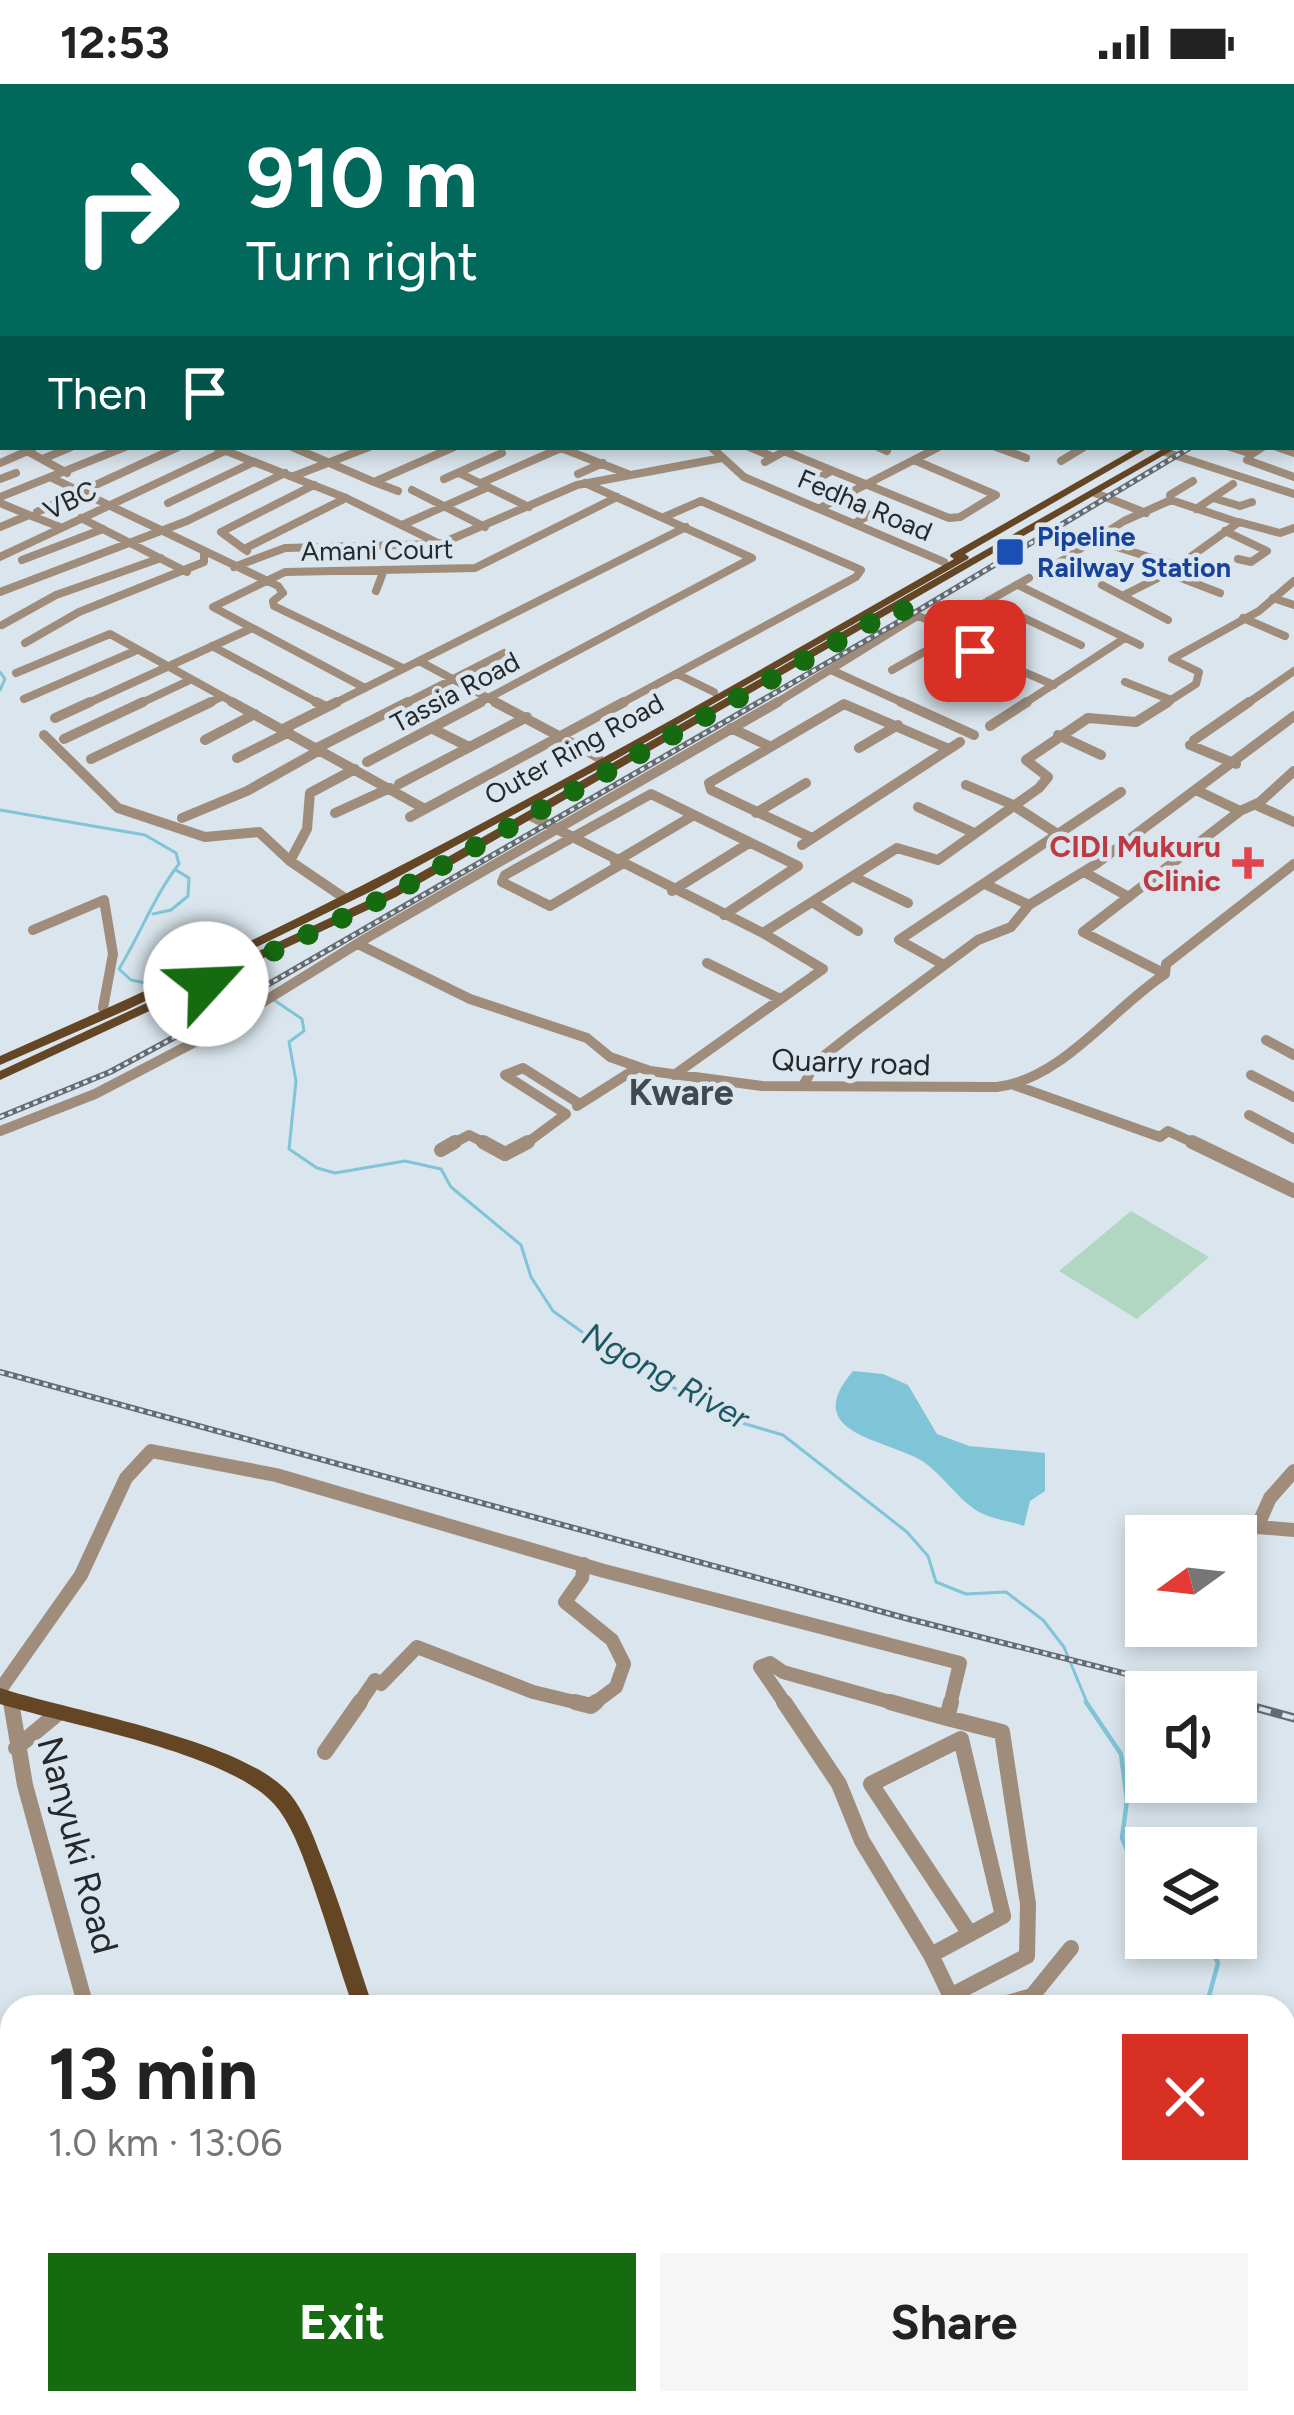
<!DOCTYPE html>
<html lang="en">
<head>
<meta charset="utf-8">
<style>
  :root { --surface:#fff; --page:#f6f6f6; --text:#222; --muted:#767676; --accent:#166a0f }
  body { margin:0; font-family:Figtree,sans-serif; background:var(--page); color:var(--text); height:100vh; display:flex; flex-direction:column; font-size:45px; white-space:nowrap }
  * { box-sizing:border-box; margin:0 }
  p { font-size:39px; color:var(--muted) }
  .icon { flex:none; width:66px; height:66px; fill:none; stroke:currentColor; stroke-width:2; stroke-linecap:round; stroke-linejoin:round }
  .map { position:relative; flex:1; overflow:hidden }
  .details { position:absolute; left:0px; top:1911px; width:1296px; height:420px; display:flex; flex-direction:column; background:var(--surface); border-radius:36px 36px 0 0; box-shadow:0 6px 18px #0003 }
  .details>* { flex:none }
  .hud { position:absolute; left:0px; top:0px; width:1296px; height:366px; box-shadow:0 6px 18px #0003; background:#00695c; color:#fff; overflow:hidden }
  .needle { width:78px; rotate:255deg }
  .fabs { position:absolute; left:1125px; top:1431px; display:grid; gap:24px }
  .fabs a { display:grid; place-items:center; width:132px; height:132px; border-radius:0px; background:var(--surface); box-shadow:0 6px 18px #0003; font-size:60px }
  .pin { position:absolute; display:grid; place-items:center; width:102px; height:102px; color:#fff; margin:-51px; border-radius:24px; box-shadow:0 6px 18px #0006 }
  .me { position:absolute; width:132px; margin:-66px; rotate:65deg; stroke-linejoin:round; filter:drop-shadow(0 0 9px #0008) }
  .turn { display:flex; align-items:center; gap:42px; height:252px; padding:0 48px; font-size:54px }
  .turn .icon { width:156px; height:156px; stroke-width:2.5 }
  .turn b { display:block; font-size:84px; line-height:102px }
  .then { display:flex; align-items:center; height:114px; padding:0 48px; background:#0003; gap:24px; font-size:45px }
  .round { display:grid; place-items:center; flex:none; width:126px; height:126px; border-radius:0px; background:var(--page) }
  .head { display:flex; align-items:center; justify-content:space-between; height:204px; padding:0 48px }
  h1 { font-size:72px; font-weight:700; line-height:90px }
  .button { display:flex; gap:24px; margin-top:auto; padding:24px 48px }
  .button a { flex:1; height:138px; border-radius:0px; background:var(--accent); color:#fff; font-size:48px; font-weight:700; line-height:138px; text-align:center }
  .button a+a { background:var(--page); color:var(--text) }
  .status { display:flex; justify-content:space-between; align-items:center; height:84px; padding:0 60px; background:var(--surface); direction:ltr }
  .status svg { height:33px; fill:currentColor }
  .map>svg:first-child { display:block }
</style>
</head>
<body>
<div class="status"><b>12:53</b><svg viewBox="0 0 49 12"><path d="M0 12V9h3v3zM5 12V6h3v6zM10 12V3h3v9zM15 12V0h3v12zM26 1h20v11H26zM47 4h2v5h-2z"/></svg></div>
<div class="map">
<svg width="1294" height="2331" viewBox="0 0 1294 2331">
  <rect width="100%" height="100%" fill="#dae5ed"/>
  <path fill="#b1d7c2" d="M1131,1127L1209,1173L1137,1235L1059,1187Z"/>
  <path fill="#7fc5d7" d="M853,1287L883,1290L908,1301L937,1350L969,1362L1045,1369V1407L1030,1417L1024,1442C1010,1437 992,1435 979,1428C955,1414 940,1385 915,1373C876,1354 802,1346 853,1287Z"/>
  <g fill="none" stroke-linecap="round" stroke-linejoin="round">
    <path stroke="#7fc5d7" stroke-width="3" d="M0,588L5,595L0,606
      M0,726L145,751L176,769L179,780C154,812 141,849 119,885L131,896L156,901
      M153,830L171,826L188,812L189,794L176,786
      M189,909L242,925
      M274,916L302,935L304,947L289,958L296,997L289,1065L317,1084L335,1089L405,1077L441,1085L451,1103L521,1161L531,1193L553,1227L611,1269L732,1336L783,1351L907,1448L928,1472L936,1498L966,1510L1006,1508L1043,1536L1064,1563L1088,1621"/>
    <path stroke="#7fc5d7" stroke-width="4.5" d="M1086,1618L1121,1670L1127,1716L1122,1754L1146,1811
      M1206,1854L1218,1879L1206,1923
      M1284,2152L1294,2167"/>
    <path stroke="#9f8c7b" stroke-width="6" d="M594,0L604,3
      M712,0L722,3
      M895,0L901,2
      M114,3L118,0
      M527,3L535,0"/>
    <path stroke="#9f8c7b" stroke-width="8" d="M0,315L3,311
      M216,363L346,414L440,460L577,401L722,374
      M292,363L374,398L454,363
      M711,363L744,393L944,478
      M749,363L773,373
      M878,363L887,367
      M996,363L1026,374
      M1230,363L1252,370L1263,363
      M1277,363L1294,369
      M27,367L67,389
      M784,367L949,434L960,433L996,411L914,376
      M1165,368L1294,410
      M1252,370L1247,376L1294,393
      M45,374L71,363
      M1061,377L1084,363
      M765,378L790,364
      M0,379L32,365
      M459,389L529,423
      M578,390L603,379
      M294,392L369,363
      M52,394L278,502L283,509L273,517L274,522L403,584
      M0,395L16,389
      M444,395L502,369
      M374,398L398,407
      M812,398L831,387
      M481,399L561,364L628,390
      M412,406L485,443
      M1095,409L1146,429
      M0,413L125,363
      M1213,414L1240,422L1252,418
      M1171,416L1237,438
      M0,419L29,431
      M168,419L254,378
      M820,424L939,363
      M1196,425L1233,400
      M37,428L178,363
      M81,434L187,488
      M855,439L871,430
      M402,441L488,403
      M0,443L29,431L60,443
      M1225,447L1267,467L1251,478L1238,475
      M1091,455L1178,482
      M244,465L221,448L314,401
      M247,467L244,465L346,414
      M0,473L225,367
      M22,476L103,445
      M234,483L285,464L439,460
      M1168,489L1220,509
      M1078,490L1055,481L1124,437L1171,416L1170,411L1193,397
      M1018,501L1140,561
      M1102,501L1168,536
      M376,507L384,486
      M0,508L187,437L285,389
      M1124,511L1168,489L1239,438L1280,449L1294,444
      M1273,514L1294,521
      M988,517L1081,561
      M897,524L944,542L947,555L1054,601
      M1243,534L1285,552
      M2,541L56,511L161,474
      M944,542L1029,494
      M25,559L79,528L204,478V469
      M212,562L322,621
      M419,577L501,621
      M831,586L908,621
      M892,586L947,555
      M16,589L110,550L238,621
      M677,590L714,608
      M1125,598L1171,616
      M365,604L213,523L285,488L475,484L617,413
      M948,614L1003,579
      M24,615L135,567
      M84,621L250,545
      M137,621L190,596
      M205,621L221,613
      M331,621L686,443
      M402,621L504,569
      M475,621L752,474L585,399
      M618,621L856,493L861,486L701,417L664,433
      M773,621L917,532
      M1022,621L1125,554
      M1163,621L1196,600L1199,588L1172,575L1259,527L1294,497
      M1245,621L1294,587"/>
    <path stroke="#9f8c7b" stroke-width="10" d="M232,618L425,725
      M316,618L326,623
      M495,618L598,673
      M901,618L974,651
      M55,634L90,618
      M990,642L1027,618
      M431,644L469,663
      M731,644L769,662
      M283,645L337,618
      M44,651L118,724L205,753L259,748L290,777
      M1058,651L1101,671
      M64,655L143,618
      M205,656L255,630
      M1194,656L1249,618
      M1190,661L1236,680
      M317,664L408,618
      M859,664L898,641
      M237,674L289,648
      M91,675L211,618
      M367,678L481,618
      M399,700L527,633
      M966,701L1011,720L1056,749
      M1196,706L1240,727
      M1256,721L1294,738
      M918,723L972,748
      M335,729L390,704
      M756,729L806,699
      M531,732L763,849
      M410,733L624,618
      M182,734L247,707L320,666
      M812,754L711,706L709,699L844,620L949,665
      M802,761L960,658
      M615,778L694,731
      M620,781L550,822L502,798L505,791L651,710L798,782L724,831
      M1084,788L1129,813
      M854,793L908,819
      M987,801L1029,821
      M672,807L749,759
      M343,813L290,777L307,745L310,709L355,685
      M812,818L858,847
      M33,846L104,816L113,870L103,924
      M358,860L470,915L587,954L610,973L650,987L762,1002L997,1003C1061,996 1113,924 1165,890L1166,880L1294,780
      M707,879L780,915
      M944,881L899,856L1121,708
      M1165,890L1083,848L1240,727L1260,718L1294,687
      M1266,956L1294,971
      M674,991L823,885L763,849L897,764L938,776L1039,704L1048,693L1026,676L1088,634L1136,638L1168,618
      M1251,991L1294,1013
      M1014,1001L1160,1053L1168,1047L1198,1061
      M803,1002L816,978L853,949L978,856L1011,843L1029,821L1096,780L1294,632
      M577,1022L637,984
      M1249,1031L1294,1055
      M0,1047L95,1010L216,947L365,855L778,618
      M450,1061L469,1051L489,1061
      M524,1061L566,1030L505,991L523,984L580,1020"/>
    <path stroke="#9f8c7b" stroke-width="14" d="M483,1058L505,1070L528,1058
      M1192,1058L1294,1107
      M441,1066L455,1058
      M1257,1443L1270,1414L1294,1387
      M1216,1452L1258,1443L1294,1446
      M584,1480L582,1494L565,1518L612,1556L624,1580L616,1603L592,1621
      M1138,1498L1146,1487
      M0,1606L81,1491L126,1394L151,1367L276,1391L604,1487L960,1579L950,1621
      M11,1616L12,1621
      M358,1621L375,1596L381,1600L417,1563L533,1608L587,1621
      M786,1621L760,1583L770,1579L783,1588L901,1621"/>
    <path stroke="#9f8c7b" stroke-width="16" d="M11,1618L25,1701L86,1923
      M575,1618L591,1622L596,1618
      M784,1618L839,1700L862,1757L931,1871L956,1923
      M890,1618L947,1634L951,1618
      M947,1634L1002,1648L1028,1820L1027,1872L950,1912
      M961,1655L1003,1832L970,1850L871,1700Z
      M16,1664L58,1629
      M325,1668L360,1618
      M931,1871L970,1850
      M993,1923L1032,1912L1071,1864
      M189,2319L192,2331
      M743,2319L748,2331
      M1170,2319L1176,2331"/>
    <path fill="#644625" fill-rule="evenodd" d="M901,0H910L915,3H906Z
      M1293,115H1294V119H1293Z
      M1294,278V284L1293,285V279Z
      M1294,289V295L1293,296V290Z
      M1138,363H1150L965,470L969,473L968,475L613,677L374,806L129,925L0,981V972C123,918 244,862 363,801C564,699 759,587 954,475L950,472L951,470Z
      M1166,363H1178L396,813L0,996V987L388,807Z
      M0,1604C73,1628 242,1655 290,1710C303,1726 312,1748 319,1767C340,1818 355,1871 373,1923H353C339,1883 327,1841 313,1801C304,1776 295,1748 279,1726C237,1669 70,1642 0,1620Z
      M496,2319H519L524,2331H500Z"/>
    <g stroke="#656b70" stroke-width="6">
      <path id="rail-far1" d="M883,0L891,3
        M0,1033L110,988L201,939L914,529L1191,363
        M0,1288L909,1535L1198,1608
        M1236,1618L1247,1621"/>
    </g>
    <g stroke="#656b70" stroke-width="9">
      <path id="rail" d="M1236,1618L1294,1634
        M0,2166L12,2161
        M348,2319L352,2331"/>
    </g>
    <use href="#rail-far1" stroke="#dae5ed" stroke-width="3" stroke-dasharray="4.5" stroke-linecap="butt"/>
    <use href="#rail" stroke="#dae5ed" stroke-width="4.5" stroke-dasharray="12" stroke-linecap="butt"/>
  </g>
  <g fill="none" stroke-linecap="round" stroke-linejoin="round">
    <path stroke="#166a0f" stroke-width="21" stroke-dasharray="0 37.8" d="M206,900L392,810L897,524L944,542L947,555L975,567"/>
  </g>
  <rect fill="#1a4fb4" stroke="#dae5ed" stroke-width="4.5" x="995" y="453" width="30" height="30" rx="6"/>
  <path fill="#e0444e" stroke="#dae5ed" stroke-width="4.5" d="M1242 761h12v12h12v12h-12v12h-12v-12h-12v-12h12z"/>
  <g text-anchor="middle" dominant-baseline="central" stroke-width="9" stroke-linejoin="round" paint-order="stroke">
    <g font-size="27" fill="#25292c" stroke="#dae5ed">
      <text transform="translate(70 416) rotate(-26)">VBC</text>
      <text transform="translate(865 421) rotate(23)">Fedha Road</text>
      <text transform="translate(377 466) rotate(-1)">Amani Court</text>
      <text transform="translate(455 608) rotate(-28)">Tassia Road</text>
      <text transform="translate(574 665) rotate(-29)">Outer Ring Road</text>
    </g>
    <g font-size="27" font-weight="bold" fill="#164399" stroke="#dae5ed" text-anchor="start">
      <text x="1037" y="452">Pipeline<tspan x="1037" dy="31">Railway Station</tspan></text>
    </g>
    <g font-size="30" font-weight="bold" fill="#be3a42" stroke="#dae5ed" text-anchor="end">
      <text x="1221" y="762">CIDI Mukuru<tspan x="1221" dy="34">Clinic</tspan></text>
    </g>
    <g font-size="30" fill="#25292c" stroke="#dae5ed">
      <text transform="translate(851 978) rotate(2)">Quarry road</text>
    </g>
    <g font-size="33" font-style="italic" fill="#1c5764" stroke="#dae5ed">
      <text transform="translate(666 1292) rotate(29)">Ngong River</text>
    </g>
    <g font-size="36" font-weight="bold" fill="#414a51" stroke="#dae5ed">
      <text x="681" y="1008">Kware</text>
    </g>
    <g font-size="36" fill="#25292c" stroke="#dae5ed">
      <text transform="translate(78 1761) rotate(75)">Nanyuki Road</text>
    </g>
  </g>
</svg>
<div class="fabs">
<a><svg class="needle" viewBox="-14 -14 28 28"><path d="M0-13l5 13h-10z" fill="#e53935"/><path d="M0 13l5-13h-10z" fill="#767676"/></svg></a>
<a><svg class="icon" aria-label="sound" viewBox="0 0 24 24"><path d="M4 9h4l5-4v14l-5-4H4zM17 9q2 3 0 6"/></svg></a>
<a><svg class="icon" aria-label="layers" viewBox="0 0 24 24"><path d="M12 4l9 5-9 5-9-5zM3 14l9 5 9-5"/></svg></a>
</div>
<div class="pin" style="left:975px;top:567px;background:#d93025"><svg class="icon" aria-label="arrive" viewBox="0 0 24 24"><path d="M6 21V4h12l-3 4 3 4H6"/></svg></div>
<svg class="me" style="left:206px;top:900px" viewBox="-20 -20 40 40"><circle r="19" fill="#fff"/><path d="M0-13L10 11 0 6-10 11z" fill="#166a0f"/></svg>
<div class="hud">
<div class="turn"><svg class="icon" aria-label="right" viewBox="0 0 24 24"><path d="M7 20v-9h11M14 6l5 5-5 5"/></svg><div><b>910 m</b>Turn right</div></div>
<div class="then">Then<svg class="icon" aria-label="arrive" viewBox="0 0 24 24"><path d="M6 21V4h12l-3 4 3 4H6"/></svg></div>
</div>
<section class="details">
<div class="head"><div><h1>13 min</h1><p>1.0 km · 13:06</p></div><a class="round" style="background:#d93025;color:#fff"><svg class="icon" aria-label="close" viewBox="0 0 24 24"><path d="M6 6l12 12M18 6L6 18"/></svg></a></div>
<div class="button"><a>Exit</a><a>Share</a></div>
</section>
</div>
</body>
</html>
